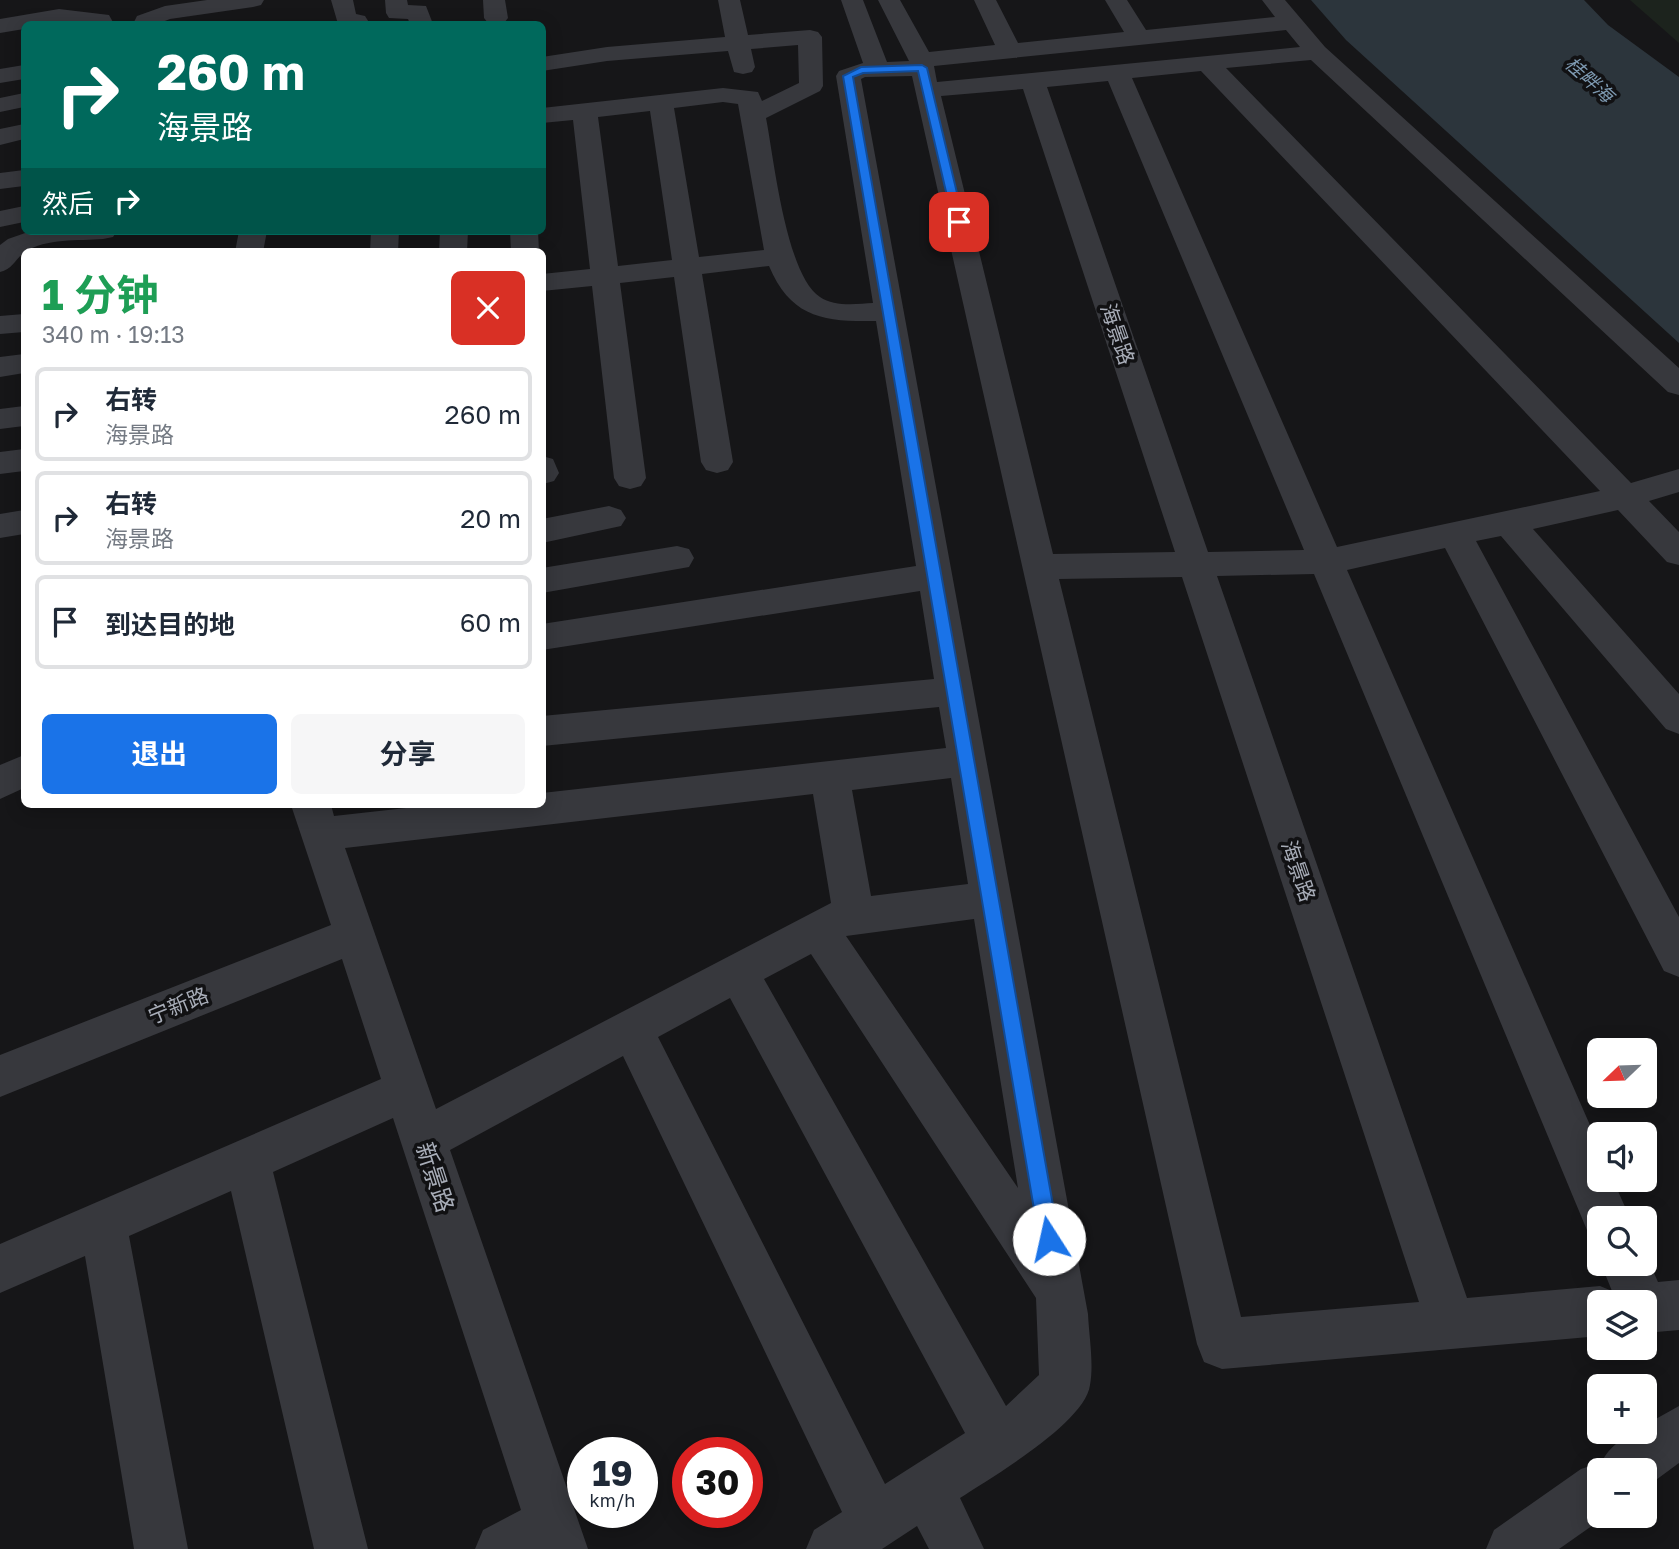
<!DOCTYPE html>
<html lang="zh">
<head>
<meta charset="utf-8">
<style>
  :root { --surface:#fff; --page:#f6f6f7; --text:#1f2937; --muted:#747a83; --line:#e0e1e3; --accent:#1a73e8 }
  body { margin:0; font-family:"Golos Text","Noto Sans SC",sans-serif; background:var(--page); color:var(--text); height:100vh; display:flex; flex-direction:column; font-size:26px; white-space:nowrap }
  * { box-sizing:border-box; margin:0 }
  p { font-size:23px; color:var(--muted) }
  .icon { flex:none; width:38px; height:38px; fill:none; stroke:currentColor; stroke-width:2; stroke-linecap:round; stroke-linejoin:round }
  .map { position:relative; flex:1; overflow:hidden }
  .details { position:absolute; left:21px; top:248px; width:525px; height:560px; display:flex; flex-direction:column; background:var(--surface); border-radius:10px; box-shadow:0 4px 18px #0003 }
  .details>* { flex:none }
  .top-card { position:absolute; left:21px; top:21px; width:525px; height:214px; border-radius:10px; box-shadow:0 4px 18px #0003; background:#00695c; color:#fff; overflow:hidden }
  .needle { width:46px; rotate:247deg }
  .buttons { position:absolute; left:1587px; top:1038px; display:grid; gap:14px }
  .buttons a { display:grid; place-items:center; width:70px; height:70px; border-radius:10px; background:var(--surface); box-shadow:0 4px 18px #0003; font-size:35px }
  .speed { position:absolute; left:567px; top:1437px; display:flex; gap:14px; font-size:35px; font-weight:700; text-align:center }
  .speed>* { display:grid; place-content:center; width:91px; height:91px; border-radius:50%; background:var(--surface); box-shadow:0 4px 18px #0003; line-height:1 }
  .speed small { font-size:18px; font-weight:400 }
  .speed .limit { border:10px solid #d22; background:#fff; color:#111 }
  .pin { position:absolute; display:grid; place-items:center; width:60px; height:60px; color:#fff; margin:-30px; border-radius:14px; box-shadow:0 4px 10px #0006 }
  .me { position:absolute; width:77px; margin:-38px; rotate:350deg; stroke-linejoin:round; filter:drop-shadow(0 0 5px #0008) }
  .turn { display:flex; align-items:center; gap:24px; height:147px; padding:0 21px; font-size:32px }
  .turn .icon { width:91px; height:91px; stroke-width:2.5 }
  .turn b { display:block; font-size:49px; line-height:60px }
  .then { display:flex; align-items:center; height:66px; padding:0 21px; background:#0003; gap:14px; font-size:26px }
  .round { display:grid; place-items:center; flex:none; width:74px; height:74px; border-radius:10px; background:var(--page) }
  .headline { display:flex; align-items:center; justify-content:space-between; height:119px; padding:0 21px }
  h1 { font-size:42px; font-weight:700; line-height:52px; color:#1e9e55 }
  .button { display:flex; gap:14px; margin-top:auto; padding:14px 21px }
  .button a { flex:1; height:80px; border-radius:10px; background:var(--accent); color:#fff; font-size:28px; font-weight:700; line-height:80px; text-align:center }
  .button a+a { background:var(--page); color:var(--text) }
  ul { padding:0; list-style:none }
  li { display:flex; align-items:center; gap:21px; height:94px; margin:0 14px 10px; padding:0 7px; border:4px solid var(--line); border-radius:10px }
  li div { flex:1 }
  li b { display:block; font-size:26px }
  li em { font-style:normal }
  .map>svg:first-child { display:block }
</style>
</head>
<body>
<div class="map">
<svg width="1679" height="1549" viewBox="0 0 1679 1549">
  <rect width="100%" height="100%" fill="#161618"/>
  <path fill="#1c231d" d="M1631,0H1679V43L1630,0Z"/>
  <path fill="#2c353c" d="M1311,0H1584L1608,25L1679,77V343L1346,40Z"/>
  <g fill="none" stroke-linecap="round" stroke-linejoin="round">
    <path fill="#37383d" fill-rule="evenodd" d="M207,0H264L261,5L253,7L170,19L157,24H133L137,16L165,6Z
      M331,0H353L356,14L365,16L370,24H338Z
      M385,0H407L408,5L426,6L433,24H410L408,19L389,18L386,13Z
      M483,0H505L508,18L504,23H488L484,18Z
      M718,0H740L748,35L810,30L818,32L822,37L823,86L820,91L766,118C774,159 786,275 820,297C834,307 857,304 873,303L836,76L839,71L863,63L841,0H863L887,62L909,61L878,0H900L929,52L995,45L974,0H996L1018,43L1124,32L1105,0H1127L1146,30L1275,17L1262,0H1285L1325,47L1679,368V395L1668,392L1311,60L1226,68L1631,483L1679,469V492L1649,501L1679,532V565L1667,562L1618,510L1533,529L1679,694V734L1666,729L1501,536L1476,541L1679,917V977L1664,971L1445,548L1347,570L1600,1148V1180H1613L1630,1218H1600V1239L1589,1235L1314,574L1217,576L1467,1298L1600,1286L1612,1291L1601,1264H1645V1253L1658,1282L1679,1280V1330L1645,1333V1302H1600V1336L1222,1369L1204,1362L1197,1344L912,76L865,77L861,79L1088,1314C1089,1336 1094,1363 1090,1385C1085,1423 992,1477 960,1498L984,1549H929L917,1526L882,1549H806L814,1530L842,1512L623,1056L450,1150L588,1549H475L483,1530L521,1510L393,1118L273,1172L368,1549H314L231,1191L129,1236L188,1549H134L85,1256L0,1293V1244L381,1079L342,959L0,1097V1055L331,925L291,805H331L334,816L433,805H542V793L946,748L939,707L542,746V716L934,679L920,591L542,650V624L916,566L876,321C824,322 791,318 769,266L702,274L733,462L728,470L717,473L706,470L701,462L674,277L620,283L646,478L641,486L630,489L619,486L614,478L592,286L542,291V274L590,269L573,120L542,123V108L723,88L758,92L762,101L799,83L798,45L751,49L755,67L752,72L743,74L734,72L728,51L607,61L542,71V57L607,47L725,37ZM1286,30L1300,47L937,82L934,66ZM1201,71L1600,491L1337,547L1132,78ZM1108,81L1304,550L1208,552L1047,87ZM1023,89L1175,552L1053,554L941,96ZM723,102L738,104L764,250L699,257L674,108ZM650,111L672,260L618,266L598,117ZM1182,577L1419,1302L1241,1317L1059,579ZM951,778L968,884L871,896L852,790ZM813,794L831,903L436,1109L345,848ZM974,919L1018,1188L846,936ZM811,954L1036,1298L1039,1375L1006,1406L764,979ZM730,998L965,1433L885,1484L658,1037Z
      M59,9L109,15L114,24H24V29L0,33V19Z
      M24,65V79L0,83V69Z
      M24,93V107L0,112V98Z
      M24,124V139L0,145V129Z
      M24,170V186L0,189V173Z
      M24,206V222L0,227V211Z
      M31,231H117L113,237L103,239C79,241 46,238 25,252C15,259 13,269 0,272V245L8,239Z
      M239,231H267L263,252H235Z
      M371,231H399L398,252H370Z
      M440,231H468L467,252H439Z
      M510,231H538L539,252H511Z
      M24,314V332L0,334V316Z
      M24,354V373L0,377V357Z
      M24,406V426L0,429V409Z
      M24,449V471L0,474V452Z
      M542,456L553,459L559,473L554,481L543,484Z
      M609,506L621,510L626,518L621,526L542,543V519Z
      M24,510V534L0,538V514Z
      M677,546L689,549L694,558L689,567L542,593V568Z
      M24,755V788L0,799V765Z
      M1679,1406V1463L1645,1488V1470H1600V1516H1606L1559,1549H1486L1494,1530L1581,1469L1602,1462C1608,1447 1628,1432 1645,1432V1425Z"/>
  </g>
  <path fill="#1a73e8" stroke="#114b97" stroke-width="2" d="M922,65L927,68L964,222L959,226L953,222L918,71L863,73L853,77L1059,1239L1056,1246L1049,1249L1042,1246L1039,1239L843,76L861,67Z"/>
  <g text-anchor="middle" dominant-baseline="central" stroke-width="7" stroke-linejoin="round" paint-order="stroke">
    <g font-size="19" font-style="italic" fill="#7f9bb3" stroke="#111113">
      <text transform="translate(1590 79) rotate(42)">桂畔海</text>
    </g>
    <g font-size="21" fill="#a8adb8" stroke="#111113">
      <text transform="translate(1118 334) rotate(71)">海景路</text>
      <text transform="translate(1299 871) rotate(71)">海景路</text>
      <text transform="translate(178 1005) rotate(-22)">宁新路</text>
    </g>
    <g font-size="24" fill="#a8adb8" stroke="#111113">
      <text transform="translate(436 1177) rotate(72)">新景路</text>
    </g>
  </g>
</svg>
<div class="buttons">
<a><svg class="needle" viewBox="-14 -14 28 28"><path d="M0-13l5 13h-10z" fill="#e53935"/><path d="M0 13l5-13h-10z" fill="#747a83"/></svg></a>
<a><svg class="icon" aria-label="sound" viewBox="0 0 24 24"><path d="M4 9h4l5-4v14l-5-4H4zM17 9q2 3 0 6"/></svg></a>
<a><svg class="icon" aria-label="search" viewBox="0 0 24 24"><circle cx="10" cy="10" r="6"/><path d="M15 15l6 6"/></svg></a>
<a><svg class="icon" aria-label="layers" viewBox="0 0 24 24"><path d="M12 4l9 5-9 5-9-5zM3 14l9 5 9-5"/></svg></a>
<a>+</a>
<a>−</a>
</div>
<div class="speed"><div>19<small>km/h</small></div><div class="limit">30</div></div>
<div class="pin" style="left:959px;top:222px;background:#d93025"><svg class="icon" aria-label="arrive" viewBox="0 0 24 24"><path d="M6 21V4h12l-3 4 3 4H6"/></svg></div>
<svg class="me" style="left:1049px;top:1239px" viewBox="-20 -20 40 40"><circle r="19" fill="#fff"/><path d="M0-13L10 11 0 6-10 11z" fill="#1a73e8"/></svg>
<div class="top-card">
<div class="turn"><svg class="icon" aria-label="right" viewBox="0 0 24 24"><path d="M7 20v-9h11M14 6l5 5-5 5"/></svg><div><b>260 m</b>海景路</div></div>
<div class="then">然后<svg class="icon" aria-label="right" viewBox="0 0 24 24"><path d="M7 20v-9h11M14 6l5 5-5 5"/></svg></div>
</div>
<section class="details">
<div class="headline"><div><h1>1 分钟</h1><p>340 m · 19:13</p></div><a class="round" style="background:#d93025;color:#fff"><svg class="icon" aria-label="close" viewBox="0 0 24 24"><path d="M6 6l12 12M18 6L6 18"/></svg></a></div>
<ul>
<li><svg class="icon" aria-label="right" viewBox="0 0 24 24"><path d="M7 20v-9h11M14 6l5 5-5 5"/></svg><div><b>右转</b><p>海景路</p></div><em>260 m</em></li>
<li><svg class="icon" aria-label="right" viewBox="0 0 24 24"><path d="M7 20v-9h11M14 6l5 5-5 5"/></svg><div><b>右转</b><p>海景路</p></div><em>20 m</em></li>
<li><svg class="icon" aria-label="arrive" viewBox="0 0 24 24"><path d="M6 21V4h12l-3 4 3 4H6"/></svg><div><b>到达目的地</b></div><em>60 m</em></li>
</ul>
<div class="button"><a>退出</a><a>分享</a></div>
</section>
</div>
</body>
</html>
